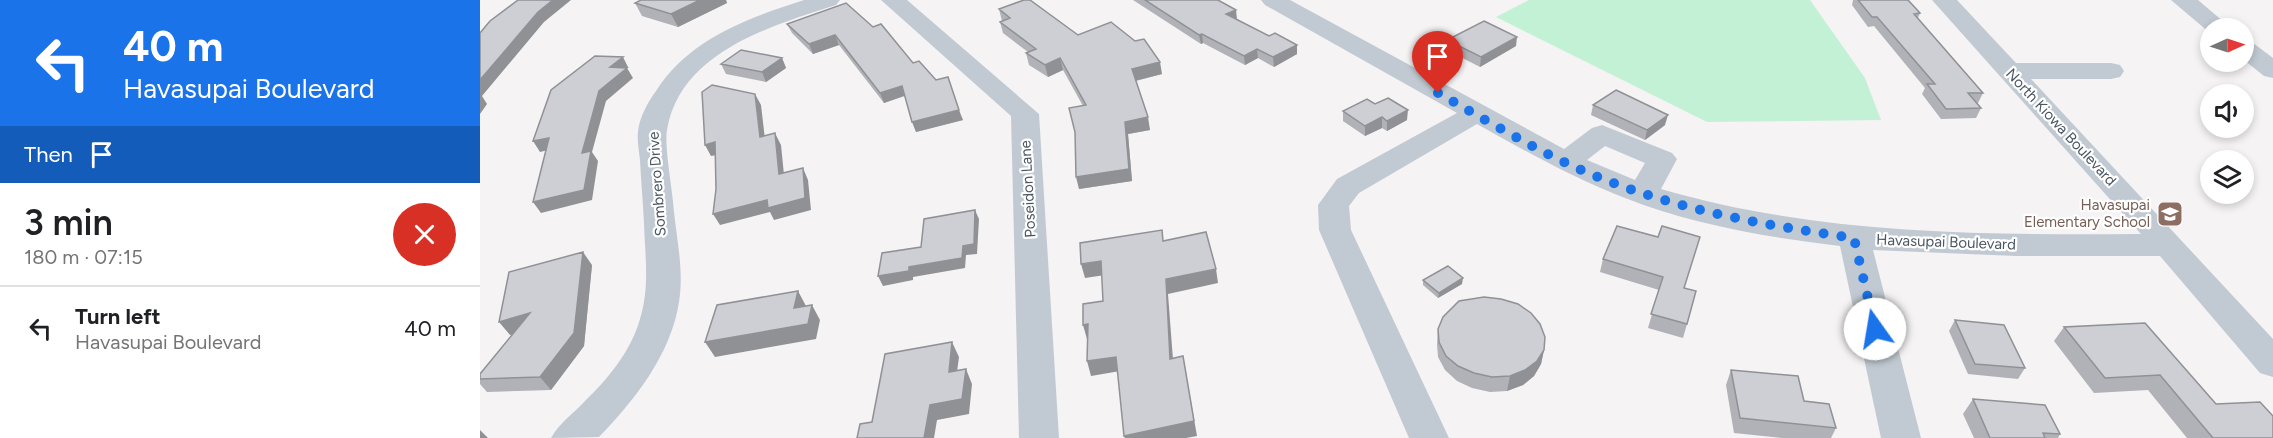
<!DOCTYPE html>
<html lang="en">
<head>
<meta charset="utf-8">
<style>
  :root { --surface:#fff; --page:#f6f6f6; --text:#202124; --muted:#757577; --line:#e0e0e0 }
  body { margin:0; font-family:Figtree,sans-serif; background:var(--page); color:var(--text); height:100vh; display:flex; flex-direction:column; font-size:22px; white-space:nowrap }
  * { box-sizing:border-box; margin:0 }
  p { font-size:20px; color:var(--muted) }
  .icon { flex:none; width:33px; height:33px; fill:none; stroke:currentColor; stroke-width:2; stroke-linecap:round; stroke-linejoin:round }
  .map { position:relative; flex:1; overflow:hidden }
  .panel { display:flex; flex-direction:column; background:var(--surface); width:480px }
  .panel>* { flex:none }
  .guide { background:#1a73e8; color:#fff; overflow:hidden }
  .needle { width:39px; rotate:87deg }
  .controls { position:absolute; left:1720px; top:18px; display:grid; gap:12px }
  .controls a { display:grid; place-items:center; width:54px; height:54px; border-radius:50%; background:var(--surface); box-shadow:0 3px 9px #0003; font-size:30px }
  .pin { position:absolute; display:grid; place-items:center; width:51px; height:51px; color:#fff; margin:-62px -26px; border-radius:50% 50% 50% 0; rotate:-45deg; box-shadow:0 0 6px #0007 }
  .pin .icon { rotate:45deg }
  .me { position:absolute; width:66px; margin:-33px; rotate:347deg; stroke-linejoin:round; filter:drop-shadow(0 0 4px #0008) }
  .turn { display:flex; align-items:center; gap:21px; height:126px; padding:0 24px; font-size:27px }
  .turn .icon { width:78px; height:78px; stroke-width:2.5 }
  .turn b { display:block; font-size:42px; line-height:51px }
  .then { display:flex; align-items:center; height:57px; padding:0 24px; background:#0003; gap:12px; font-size:22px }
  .round { display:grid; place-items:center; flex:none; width:63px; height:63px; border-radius:32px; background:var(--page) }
  .overview { display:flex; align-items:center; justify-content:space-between; height:102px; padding:0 24px }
  h1 { font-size:36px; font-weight:600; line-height:45px }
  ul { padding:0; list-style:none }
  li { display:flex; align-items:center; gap:18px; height:84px; padding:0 24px; border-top:2px solid var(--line) }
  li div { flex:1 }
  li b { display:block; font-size:22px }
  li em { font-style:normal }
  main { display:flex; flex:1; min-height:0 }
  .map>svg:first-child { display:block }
</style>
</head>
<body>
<main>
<section class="panel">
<div class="guide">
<div class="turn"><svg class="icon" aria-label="left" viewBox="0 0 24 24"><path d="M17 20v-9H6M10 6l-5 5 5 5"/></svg><div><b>40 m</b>Havasupai Boulevard</div></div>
<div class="then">Then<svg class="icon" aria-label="arrive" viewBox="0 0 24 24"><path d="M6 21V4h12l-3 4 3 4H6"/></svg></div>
</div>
<div class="overview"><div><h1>3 min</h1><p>180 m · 07:15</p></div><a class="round" style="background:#d93025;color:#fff"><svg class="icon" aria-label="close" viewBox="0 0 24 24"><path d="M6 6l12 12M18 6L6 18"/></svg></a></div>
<ul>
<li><svg class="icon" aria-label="left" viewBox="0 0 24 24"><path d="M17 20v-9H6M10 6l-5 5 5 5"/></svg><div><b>Turn left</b><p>Havasupai Boulevard</p></div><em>40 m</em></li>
</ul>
</section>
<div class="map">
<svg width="1793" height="438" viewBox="0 0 1793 438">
  <rect width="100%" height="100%" fill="#f5f3f3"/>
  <path fill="#c3f1d5" d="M1049,0H1330L1385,78L1401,120L1227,122L1016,17Z"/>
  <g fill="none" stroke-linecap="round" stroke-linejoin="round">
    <path fill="#c1cad2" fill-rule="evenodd" d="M324,0H360L356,5C291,26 200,52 187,130C184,147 193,192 194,212C197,241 204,272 199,302C191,354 155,400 119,437L71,438C79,423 93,414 105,401C128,379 151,351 160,319C170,287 165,256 164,224C163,202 161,181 160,160C159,151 157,141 158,132C159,118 168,102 176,91C209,39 268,18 324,0Z
      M401,0H427L559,114L579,438H539L531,116Z
      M781,0H810L1084,149L1112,128L1122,125L1192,153L1197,159L1181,189C1339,235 1498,235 1661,234L1452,0H1477L1536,63H1631L1640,65L1644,71L1640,77L1631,79H1551L1793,339V377L1780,373L1680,256H1536L1393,250L1441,438H1401L1360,246C1287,237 1213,225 1145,198C1093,178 1045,151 997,124L879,193L869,206L871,230L969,438H929L839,230L838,205L857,179L977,113L785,5ZM1125,146L1165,163L1155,180L1107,160Z
      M1691,0H1718L1751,28H1731L1730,33Z
      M1764,40L1773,43L1793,58V78L1784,76L1764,60Z"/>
  </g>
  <path fill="#b0b2b7" d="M161,0H246L247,3L198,27L162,16L155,3Z
    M653,0H738L757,19L817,54L794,67L778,58L765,65L723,43L721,44Z
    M1373,0H1428L1440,13L1438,18L1503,93L1498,103H1497L1501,108L1496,118L1461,119L1442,94L1445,88L1394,26L1388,27L1372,5Z
    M366,3L433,63L483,120L436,132L425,96L404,103L359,45L333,54L312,33L307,24Z
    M519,9L598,35L682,74L656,81L670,130L648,134L652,181L599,189L603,106L583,70L568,77L549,65L546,53L548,52L523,33L520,22L522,21Z
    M967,40L1036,46L1000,67L967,50Z
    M302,58L306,68L286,82L246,74L241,64Z
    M895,104L927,120L907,131L902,128L885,136L863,121V111Z
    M1113,105L1185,125L1165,140L1111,115Z
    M1137,226L1204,288L1207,324L1203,338L1168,328L1179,290L1120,272L1123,259Z
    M112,265L104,346L71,390L7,392L0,384V374L32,335H30Z
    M943,280L982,284L958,298L943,285Z
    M1475,320L1545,368L1538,379L1488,374L1469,331Z
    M1584,327L1736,404L1793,438H1707L1668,390L1614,393L1574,341Z
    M958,329L1064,350L1061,364L1054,376L1043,385L1027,391L1010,392L992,388L977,381L965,370L958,357L957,344Z
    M1251,370L1324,401L1356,428L1351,438H1302L1254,433L1246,385Z
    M1493,399L1580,434L1578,438H1494L1483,414Z"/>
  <path fill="#909195" d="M73,0H91L64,22L2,96L7,104L0,114V80L58,12Z
    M220,0H246L247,3L198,27L191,14Z
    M756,10L757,19L746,14Z
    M722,34L723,43L721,44L719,35Z
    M355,35L359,45L333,54L329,44Z
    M1037,37L1036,46L1000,67L1001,57Z
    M817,45V54L794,67L793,57Z
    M777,49L778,58L765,65L764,56Z
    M143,57L148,67L141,73L147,68L153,78L126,101L112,152L118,161L112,200L61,213L53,202L102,153L119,91L130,67Z
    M302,58L306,68L286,82L282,72Z
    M580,58L583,70L568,77L565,65Z
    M680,62L682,74L654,81L652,69Z
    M422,86L426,95L404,103L400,93Z
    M275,94L281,105L286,148L280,137Z
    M479,110L483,120L436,132L432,122Z
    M928,110L927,120L907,131V121Z
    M1188,115L1185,125L1165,140L1167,130Z
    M668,117L670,130L648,134L652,181L599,189L596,177L645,122Z
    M902,117V128L885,136V126Z
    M295,133L301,145L305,185L299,174Z
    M69,138L76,148L60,152L53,141Z
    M235,142L242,154L231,156L225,145Z
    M323,168L328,180L331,210L294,220L290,212L240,225L233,214Z
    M495,210L499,219L497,254L486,255L485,268L433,277V280L403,286L398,276L429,267L483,246Z
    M103,252L112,265L104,346L71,390L60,377Z
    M621,261L625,275L605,278L601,264Z
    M736,269L738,283L688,294L694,373L690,359L686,279Z
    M983,278L982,284L958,298L959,293Z
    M318,291L326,306L314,308Z
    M332,305L340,320L336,339L235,357L225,342Z
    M50,313L60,326L30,335L19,322Z
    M608,324L612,338L607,339L603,325Z
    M472,342L479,357L475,387L469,372Z
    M1064,350L1061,364L1054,376L1043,385L1027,391L1030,376Z
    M703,356L717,436L706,438H645L644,436Z
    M636,357L640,371L611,376L607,361Z
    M486,369L492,384L489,414L457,420L454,438H444L450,405Z
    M0,430L8,438H0Z"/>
  <path fill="#cdcfd5" stroke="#909195" stroke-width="1.5" d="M38,0H73L58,12L0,80V33L10,21Z
    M161,0H220L191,14L155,3Z
    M544,0H550L598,35L631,22L655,41L664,39L680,62L652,69L668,117L645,122L649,169L596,177L595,132L589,108L606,105L580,58L565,65L546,53L556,49L520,22L530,18L519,9Z
    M665,0H738L756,10L746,14L789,36L795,33L817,45L793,57L777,49L764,56L722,34L719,35Z
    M1378,0H1428L1440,13L1434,14L1503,93H1488L1501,108L1466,109L1447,84H1455L1397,17H1392Z
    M366,3L393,27L401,24L433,63L439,61L456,80L468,77L479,110L432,122L422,86L400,93L355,35L329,44L307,24Z
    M1004,21L1037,37L1001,57L967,40Z
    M261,50L302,58L282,72L241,64Z
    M115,56L143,57L130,67L147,68L119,91L102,153L111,151L104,190L53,202L69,138L53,141L71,90Z
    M232,85L275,94L280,137L295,133L299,174L323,168L325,198L288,208L287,200L233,214L236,189L235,142L225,145L222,92Z
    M1136,90L1188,115L1167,130L1113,105Z
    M908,98L928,110L907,121L902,117L885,126L863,111L887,99L895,104Z
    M495,210L494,244L483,246L482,258L429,267V271L398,276L402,253L441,247L444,219Z
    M1137,226L1178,237L1182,226L1220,237L1204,288L1216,291L1207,324L1171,314L1183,277L1123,259Z
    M682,230L683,241L726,232L736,269L686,279L690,359L703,356L714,421L644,436L636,357L607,361L608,324L603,325V304L623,301L621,261L601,264L600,243Z
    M103,252L94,333L60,377L0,379V374L50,313L19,322L29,272Z
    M968,266L983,278L959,293L943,280Z
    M318,291L314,308L332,305L328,324L225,342L237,305Z
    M1004,297L1021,299L1038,304L1051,313L1060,324L1065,337L1064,350L1057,361L1045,370L1030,376L1012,377L994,373L978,366L966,356L959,342L958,329L963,317L979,301Z
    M1475,320L1524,325L1545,368L1495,364Z
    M1665,323L1736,404L1780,402L1793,416V438H1733L1680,375L1625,378L1584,327Z
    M472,342L469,372L486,369L482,399L450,405L444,438H377L380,424L392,422L405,354Z
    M1251,370L1318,376L1324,401L1349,404L1356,428L1260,418Z
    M1493,399L1565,405L1580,434L1563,433L1565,438H1510Z"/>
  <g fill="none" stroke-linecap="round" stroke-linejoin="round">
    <path stroke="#1a73e8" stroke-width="10" stroke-dasharray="0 18" d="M958,93C1006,120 1055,150 1106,172C1192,209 1282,225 1374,238L1395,329"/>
  </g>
  <defs>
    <g id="school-square" transform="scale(1.35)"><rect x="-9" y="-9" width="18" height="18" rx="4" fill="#8d6e63" stroke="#fff"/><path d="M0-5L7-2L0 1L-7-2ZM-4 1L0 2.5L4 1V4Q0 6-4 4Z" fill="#fff"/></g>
  </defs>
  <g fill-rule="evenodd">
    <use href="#school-square" x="1690" y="214"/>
  </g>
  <g text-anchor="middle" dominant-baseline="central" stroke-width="4.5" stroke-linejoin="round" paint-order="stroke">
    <g font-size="15" fill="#4a5661" stroke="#fff">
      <text transform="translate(1581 127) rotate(47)">North Kiowa Boulevard</text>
      <text transform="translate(177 184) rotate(-94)">Sombrero Drive</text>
      <text transform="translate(548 189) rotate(-93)">Poseidon Lane</text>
      <text transform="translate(1466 242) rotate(2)">Havasupai Boulevard</text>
    </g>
    <g font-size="15" fill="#785e54" stroke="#fff" text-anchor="end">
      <text x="1670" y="205">Havasupai<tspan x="1670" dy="17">Elementary School</tspan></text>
    </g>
  </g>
</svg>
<div class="controls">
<a><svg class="needle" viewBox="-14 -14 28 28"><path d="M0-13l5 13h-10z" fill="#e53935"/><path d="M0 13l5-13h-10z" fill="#757577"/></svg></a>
<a><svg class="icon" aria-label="sound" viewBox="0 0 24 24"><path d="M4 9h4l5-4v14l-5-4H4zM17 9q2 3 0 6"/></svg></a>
<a><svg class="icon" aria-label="layers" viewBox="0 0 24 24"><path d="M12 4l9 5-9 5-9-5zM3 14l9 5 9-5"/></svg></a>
</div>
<div class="pin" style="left:958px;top:93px;background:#d93025"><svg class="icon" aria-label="arrive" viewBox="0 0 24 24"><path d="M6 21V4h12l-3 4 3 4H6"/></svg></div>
<svg class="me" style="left:1395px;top:329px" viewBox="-20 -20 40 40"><circle r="19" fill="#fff"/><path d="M0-13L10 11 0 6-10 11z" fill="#1a73e8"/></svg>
</div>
</main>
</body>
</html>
